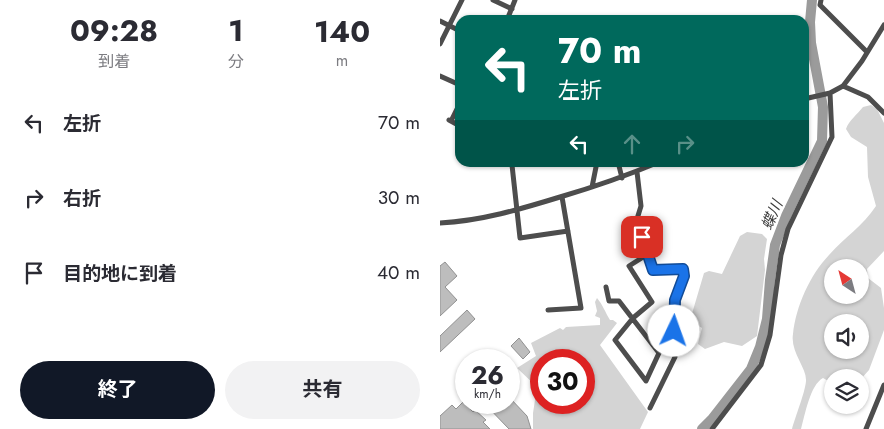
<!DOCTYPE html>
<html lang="ja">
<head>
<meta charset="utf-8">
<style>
  :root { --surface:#fff; --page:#f2f2f3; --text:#2b2b33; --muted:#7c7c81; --accent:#111827 }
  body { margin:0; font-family:Jost,"Noto Sans JP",sans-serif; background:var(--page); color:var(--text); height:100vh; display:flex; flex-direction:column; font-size:19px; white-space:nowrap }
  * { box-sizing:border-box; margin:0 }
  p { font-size:16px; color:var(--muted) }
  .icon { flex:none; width:28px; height:28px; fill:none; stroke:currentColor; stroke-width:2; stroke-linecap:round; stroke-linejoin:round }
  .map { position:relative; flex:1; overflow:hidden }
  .side { display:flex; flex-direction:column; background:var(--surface); width:440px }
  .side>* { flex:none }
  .hud { position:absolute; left:15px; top:15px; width:354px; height:152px; border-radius:15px; box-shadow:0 1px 4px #0004; background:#00695c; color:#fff; overflow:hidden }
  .needle { width:32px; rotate:324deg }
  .fabs { position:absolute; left:384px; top:259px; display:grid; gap:10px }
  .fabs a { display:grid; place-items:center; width:45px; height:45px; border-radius:50%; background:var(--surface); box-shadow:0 1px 4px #0004; font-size:25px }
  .speed { position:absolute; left:15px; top:349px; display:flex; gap:10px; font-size:25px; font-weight:700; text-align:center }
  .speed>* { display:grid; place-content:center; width:65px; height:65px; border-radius:50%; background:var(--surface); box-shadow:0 1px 4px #0004; line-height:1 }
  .speed small { font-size:12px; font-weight:400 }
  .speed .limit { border:8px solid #d22; background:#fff; color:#111 }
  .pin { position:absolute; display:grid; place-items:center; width:42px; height:42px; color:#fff; margin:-21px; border-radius:10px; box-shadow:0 2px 8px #0006 }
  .me { position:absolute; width:55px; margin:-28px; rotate:3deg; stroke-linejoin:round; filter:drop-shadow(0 0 4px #0008) }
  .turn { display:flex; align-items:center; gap:18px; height:105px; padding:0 20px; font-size:22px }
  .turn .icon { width:65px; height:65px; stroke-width:2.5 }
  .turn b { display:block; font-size:35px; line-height:42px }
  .lanes { display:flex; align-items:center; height:48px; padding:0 20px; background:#0003; justify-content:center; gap:25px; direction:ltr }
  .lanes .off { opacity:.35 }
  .eta { display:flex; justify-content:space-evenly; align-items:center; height:85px; text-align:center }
  .eta b { font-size:30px; font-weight:700; line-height:35px }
  .cta { display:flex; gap:10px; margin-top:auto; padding:10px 20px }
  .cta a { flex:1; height:58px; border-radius:30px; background:var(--accent); color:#fff; font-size:20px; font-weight:700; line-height:58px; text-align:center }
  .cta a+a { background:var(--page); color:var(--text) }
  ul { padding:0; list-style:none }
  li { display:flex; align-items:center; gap:15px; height:75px; padding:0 20px }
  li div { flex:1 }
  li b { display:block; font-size:19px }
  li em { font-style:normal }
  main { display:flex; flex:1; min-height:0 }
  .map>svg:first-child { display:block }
</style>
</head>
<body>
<main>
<section class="side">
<div class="eta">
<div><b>09:28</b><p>到着</p></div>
<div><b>1</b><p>分</p></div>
<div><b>140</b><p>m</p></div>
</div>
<ul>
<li><svg class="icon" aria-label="left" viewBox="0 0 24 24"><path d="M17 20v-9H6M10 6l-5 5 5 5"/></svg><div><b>左折</b></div><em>70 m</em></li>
<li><svg class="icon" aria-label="right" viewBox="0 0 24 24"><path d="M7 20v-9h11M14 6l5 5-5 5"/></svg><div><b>右折</b></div><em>30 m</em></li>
<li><svg class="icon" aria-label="arrive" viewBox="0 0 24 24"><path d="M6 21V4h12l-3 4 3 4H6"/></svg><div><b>目的地に到着</b></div><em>40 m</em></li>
</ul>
<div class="cta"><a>終了</a><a>共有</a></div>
</section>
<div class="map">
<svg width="444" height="429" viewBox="0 0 444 429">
  <rect width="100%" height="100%" fill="#fff"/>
  <path fill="#d4d4d4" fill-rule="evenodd" d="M431,105L437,109L444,123V251L427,269L428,278L441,288L444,308V330L429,370L420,380V378H392V383L383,378C370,385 365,415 361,429H352C355,417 365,393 366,381C367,368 350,352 353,334C356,306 370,275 389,255C405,237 423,226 436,206L428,177L427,147L411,137L406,129C409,120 417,115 423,107ZM392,268H420V295H392ZM392,322H420V350H392Z
    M307,232L322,234L327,239L324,259L325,270L317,336L302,346L284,342L265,349L258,344L262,328L252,322L251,317L264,273L269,271L282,274L300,236Z
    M157,298C163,305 165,312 170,320H173L177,323L160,345L208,412L200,429H93V413L97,387L77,368L96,356L91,343L120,328L123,330L126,327L160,325V318L155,316L157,311L155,302ZM101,360H144V402H101Z"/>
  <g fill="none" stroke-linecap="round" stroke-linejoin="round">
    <path stroke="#9b9b9b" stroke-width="10" d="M262,429L272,419L311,369L320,347L327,319L330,280L335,245L346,216L382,141L383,107L371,43L370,22L372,0"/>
  </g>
  <path fill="#bdbdbd" stroke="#919191" d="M5,262L17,276L5,287L17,300L0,316V266Z
    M27,310L35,319L0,352V336Z
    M79,338L90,352L83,359L71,346Z
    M26,366V385L16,375Z
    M69,397L87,416L91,429H69L43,402H69Z
    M23,402L33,412L35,410L46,420L43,422L50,429H0V416L12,405L16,409Z"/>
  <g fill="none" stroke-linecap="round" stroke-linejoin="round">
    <path stroke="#4d4d4d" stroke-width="5" d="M53,0L72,9
      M381,0L380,5L427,52
      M69,16L75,20
      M67,20L75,0
      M0,21L20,31
      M0,44L22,0
      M0,76L20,85
      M403,86L428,97L444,113
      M364,99L390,93L403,86L422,61L444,25
      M9,120L20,126
      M11,121L20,103
      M178,162L182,178
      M72,165L80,238L128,231
      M197,172L201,206L197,219L213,270L243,269L244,276L235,300L233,346L235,357L210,408
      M152,187L157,162
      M0,223C41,221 81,209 120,197C154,187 186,176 219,162
      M166,287L169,301H179L219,353L206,381L175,340L193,318L212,302L189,266L208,254
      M108,310L141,308L122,197
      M272,429L321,365L330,335L341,255L348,229L392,137L390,93
      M426,429L444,385"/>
  </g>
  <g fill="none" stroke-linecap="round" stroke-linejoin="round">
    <g stroke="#114b97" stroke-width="12">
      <path id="route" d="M202,237L213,270L243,269L244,276L235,300L234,331"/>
    </g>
    <use href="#route" stroke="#1a73e8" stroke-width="9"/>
  </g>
  <g text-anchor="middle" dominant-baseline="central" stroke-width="4" stroke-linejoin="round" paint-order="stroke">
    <g font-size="15" font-style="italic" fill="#3c3c3c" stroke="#fff">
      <text transform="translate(332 215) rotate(-66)">蝶川</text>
    </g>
  </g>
</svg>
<div class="fabs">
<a><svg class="needle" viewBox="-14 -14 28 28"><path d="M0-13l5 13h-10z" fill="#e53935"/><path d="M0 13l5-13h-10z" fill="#7c7c81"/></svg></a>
<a><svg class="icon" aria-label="sound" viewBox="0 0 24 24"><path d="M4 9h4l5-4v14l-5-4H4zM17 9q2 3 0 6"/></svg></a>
<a><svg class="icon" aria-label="layers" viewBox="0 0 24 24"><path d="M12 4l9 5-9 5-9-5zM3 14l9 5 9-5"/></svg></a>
</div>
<div class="speed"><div>26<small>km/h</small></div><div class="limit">30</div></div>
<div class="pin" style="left:202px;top:237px;background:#d93025"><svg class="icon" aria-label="arrive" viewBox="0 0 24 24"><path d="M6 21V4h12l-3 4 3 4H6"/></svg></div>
<svg class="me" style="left:234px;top:331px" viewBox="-20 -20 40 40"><circle r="19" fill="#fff"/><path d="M0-13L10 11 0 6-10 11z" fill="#1a73e8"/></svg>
<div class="hud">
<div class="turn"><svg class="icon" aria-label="left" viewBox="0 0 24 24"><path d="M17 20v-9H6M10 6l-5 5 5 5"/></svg><div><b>70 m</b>左折</div></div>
<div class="lanes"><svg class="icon" aria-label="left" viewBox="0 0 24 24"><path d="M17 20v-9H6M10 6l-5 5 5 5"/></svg><svg class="icon off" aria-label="ahead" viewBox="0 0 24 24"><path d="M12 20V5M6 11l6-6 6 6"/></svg><svg class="icon off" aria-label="right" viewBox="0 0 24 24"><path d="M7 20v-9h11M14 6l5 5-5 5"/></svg></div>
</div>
</div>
</main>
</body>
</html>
